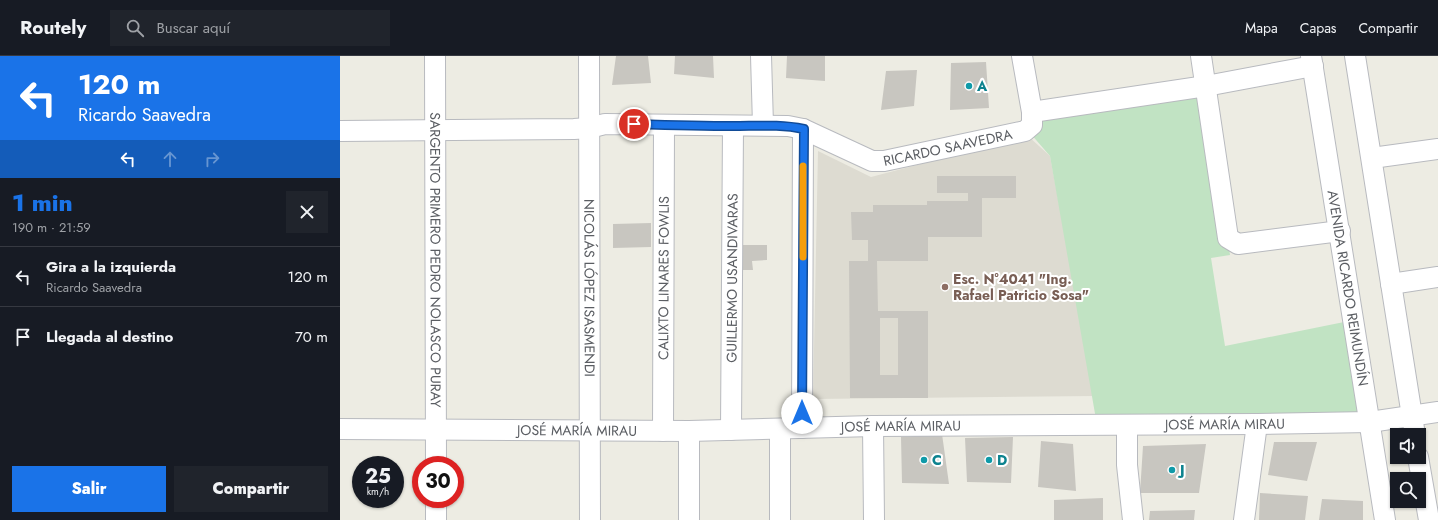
<!DOCTYPE html>
<html lang="es">
<head>
<meta charset="utf-8">
<style>
  :root { --surface:#171b24; --page:#20242c; --text:#f1f3f6; --muted:#9ea1a6; --line:#363941; --accent:#1a73e8 }
  body { margin:0; font-family:Jost,sans-serif; background:var(--page); color:var(--text); height:100vh; display:flex; flex-direction:column; font-size:15px; white-space:nowrap }
  * { box-sizing:border-box; margin:0 }
  p { font-size:13px; color:var(--muted) }
  .icon { flex:none; width:22px; height:22px; fill:none; stroke:currentColor; stroke-width:2; stroke-linecap:round; stroke-linejoin:round }
  .map { position:relative; flex:1; overflow:hidden }
  .details { display:flex; flex-direction:column; background:var(--surface); width:340px }
  .details>* { flex:none }
  .top-card { background:#1a73e8; color:#fff; overflow:hidden }
  .controls { position:absolute; left:1050px; top:372px; display:grid; gap:8px }
  .controls a { display:grid; place-items:center; width:36px; height:36px; border-radius:0px; background:var(--surface); box-shadow:0 1px 3px #0004; font-size:20px }
  .speed { position:absolute; left:12px; top:400px; display:flex; gap:8px; font-size:20px; font-weight:700; text-align:center }
  .speed>* { display:grid; place-content:center; width:52px; height:52px; border-radius:50%; background:var(--surface); box-shadow:0 1px 3px #0004; line-height:1 }
  .speed small { font-size:10px; font-weight:400 }
  .speed .limit { border:6px solid #d22; background:#fff; color:#111 }
  .pin { position:absolute; display:grid; place-items:center; width:34px; height:34px; color:#fff; margin:-17px; border:2px solid #fff; border-radius:50%; box-shadow:0 1px 4px #0007 }
  .me { position:absolute; width:44px; margin:-22px; rotate:0deg; stroke-linejoin:round; filter:drop-shadow(0 0 3px #0008) }
  .turn { display:flex; align-items:center; gap:14px; height:84px; padding:0 12px; font-size:18px }
  .turn .icon { width:52px; height:52px; stroke-width:2.5 }
  .turn b { display:block; font-size:28px; line-height:34px }
  .lanes { display:flex; align-items:center; height:38px; padding:0 12px; background:#0003; justify-content:center; gap:20px; direction:ltr }
  .lanes .off { opacity:.35 }
  .round { display:grid; place-items:center; flex:none; width:42px; height:42px; border-radius:0px; background:var(--page) }
  .headline { display:flex; align-items:center; justify-content:space-between; height:68px; padding:0 12px }
  h1 { font-size:24px; font-weight:800; line-height:30px; color:var(--accent) }
  .primary-button { display:flex; gap:8px; margin-top:auto; padding:8px 12px }
  .primary-button a { flex:1; height:46px; border-radius:0px; background:var(--accent); color:#fff; font-size:16px; font-weight:800; line-height:46px; text-align:center }
  .primary-button a+a { background:var(--page); color:var(--text) }
  ul { padding:0; list-style:none }
  li { display:flex; align-items:center; gap:12px; height:60px; padding:0 12px; border-top:1px solid var(--line) }
  li div { flex:1 }
  li b { display:block; font-size:15px }
  li em { font-style:normal }
  header { display:flex; align-items:center; gap:24px; box-sizing:border-box; height:56px; padding:0 20px; background:var(--surface); border-bottom:1px solid var(--line) }
  header strong { font-size:19px }
  nav { display:flex; gap:22px; margin-inline-start:auto; font-size:14px }
  .search { width:280px; height:36px; background:var(--page); display:flex; align-items:center; gap:10px; box-sizing:border-box; padding:0 14px; border-radius:0px; color:var(--muted); font-size:15px }
  main { display:flex; flex:1; min-height:0 }
  .map>svg:first-child { display:block }
</style>
</head>
<body>
<header>
<strong>Routely</strong>
<div class="search"><svg class="icon" aria-label="search" viewBox="0 0 24 24"><circle cx="10" cy="10" r="6"/><path d="M15 15l6 6"/></svg>Buscar aquí</div>
<nav><a>Mapa</a><a>Capas</a><a>Compartir</a></nav>
</header>
<main>
<section class="details">
<div class="top-card">
<div class="turn"><svg class="icon" aria-label="left" viewBox="0 0 24 24"><path d="M17 20v-9H6M10 6l-5 5 5 5"/></svg><div><b>120 m</b>Ricardo Saavedra</div></div>
<div class="lanes"><svg class="icon" aria-label="left" viewBox="0 0 24 24"><path d="M17 20v-9H6M10 6l-5 5 5 5"/></svg><svg class="icon off" aria-label="ahead" viewBox="0 0 24 24"><path d="M12 20V5M6 11l6-6 6 6"/></svg><svg class="icon off" aria-label="right" viewBox="0 0 24 24"><path d="M7 20v-9h11M14 6l5 5-5 5"/></svg></div>
</div>
<div class="headline"><div><h1>1 min</h1><p>190 m · 21:59</p></div><a class="round"><svg class="icon" aria-label="close" viewBox="0 0 24 24"><path d="M6 6l12 12M18 6L6 18"/></svg></a></div>
<ul>
<li><svg class="icon" aria-label="left" viewBox="0 0 24 24"><path d="M17 20v-9H6M10 6l-5 5 5 5"/></svg><div><b>Gira a la izquierda</b><p>Ricardo Saavedra</p></div><em>120 m</em></li>
<li><svg class="icon" aria-label="arrive" viewBox="0 0 24 24"><path d="M6 21V4h12l-3 4 3 4H6"/></svg><div><b>Llegada al destino</b></div><em>70 m</em></li>
</ul>
<div class="primary-button"><a>Salir</a><a>Compartir</a></div>
</section>
<div class="map">
<svg width="1098" height="464" viewBox="0 0 1098 464">
  <rect width="100%" height="100%" fill="#edece3"/>
  <path fill="#dddbd1" d="M688,80L710,100L755,340L473,343L478,95L531,121Z"/>
  <path fill="#c1e3c3" d="M866,30L890,199L871,202L885,290L1014,264L1030,366L757,369L710,100L690,77L692,56Z"/>
  <path fill="#c8c6c0" fill-rule="evenodd" d="M276,0H308L311,27L272,29Z
    M335,0H373L374,22L334,18Z
    M447,0H485V25L446,22Z
    M646,6L649,52L610,54L611,7Z
    M577,14L574,50L541,54L546,15Z
    M597,120H676V142H642V181H588V205H537L538,255H588V342H510L509,205H528V184H512L511,156H533V149H587V145H628V137H597ZM540,262H558V319H540Z
    M311,167V191L273,192V168Z
    M401,189H427V204L412,205L413,214H401Z
    M602,378L609,428L562,427L561,381Z
    M673,381L671,427L627,426L625,382Z
    M701,385L733,388L736,435L698,431Z
    M934,386H977L967,425L928,419Z
    M866,388L859,437H800L803,390Z
    M920,437L968,440L965,464H919Z
    M763,442V464H714V444Z
    M982,443L1023,445V464H979Z
    M855,454L854,464H809L810,455Z"/>
  <g fill="none" stroke-linecap="round" stroke-linejoin="round">
    <g stroke="#b8babf" stroke-width="22">
      <g id="minor">
        <path id="s1" d="M95,0L96,409"/>
        <path id="s2" d="M249,0L250,464"/>
        <path d="M421,0L423,69"/>
        <path d="M861,0L888,182L898,188L1000,175"/>
        <path id="s3" d="M971,0L1045,464"/>
        <path d="M1015,0L1075,379"/>
        <path d="M692,56L866,30L973,10"/>
        <path id="s4" d="M0,75L234,73L249,72L265,68L448,70L463,73L532,105H544L685,75L692,69V56L682,0"/>
        <path d="M1032,102L1098,93"/>
        <path d="M1051,228L1098,221"/>
        <path d="M787,369V409L793,464"/>
        <path d="M533,370L534,464"/>
        <path d="M462,372L463,73"/>
        <path id="s5" d="M0,373L349,375L533,370L917,368L1030,366L1098,356"/>
        <path id="s6" d="M391,374L393,70"/>
        <path id="s7" d="M323,375L324,69"/>
        <path d="M349,375V464"/>
        <path d="M1078,401L1089,464"/>
        <path d="M96,443V464"/>
        <path d="M440,464V373"/>
        <path d="M904,464L917,368"/>
      </g>
    </g>
    <use href="#minor" stroke="#fff" stroke-width="20"/>
  </g>
  <g fill="none" stroke-linecap="round" stroke-linejoin="round">
    <g stroke="#114b97" stroke-width="10">
      <path id="route" d="M294,68C327,69 360,70 393,70C417,70 440,68 464,73L462,357"/>
    </g>
    <use href="#route" stroke="#1a73e8" stroke-width="7"/>
    <path stroke="#f59e0b" stroke-width="7" d="M463,201V110"/>
  </g>
  <g fill="#0f9aa8" stroke="#fff" stroke-width="1.5">
    <circle cx="629" cy="30" r="4"/>
    <circle cx="584" cy="404" r="4"/>
    <circle cx="649" cy="404" r="4"/>
    <circle cx="832" cy="414" r="4"/>
  </g>
  <circle fill="#8d6e63" stroke="#fff" stroke-width="1.5" cx="605" cy="231" r="4"/>
  <g text-anchor="middle" dominant-baseline="central" stroke-width="4" stroke-linejoin="round" paint-order="stroke">
    <g font-size="14" font-weight="bold" fill="#0d838f" stroke="#fff" text-anchor="start">
      <text x="637" y="30">A</text>
      <text x="592" y="404">C</text>
      <text x="657" y="404">D</text>
      <text x="840" y="414">J</text>
    </g>
    <g font-size="14" fill="#5b5e63" stroke="#fff">
      <text stroke="none"><textPath href="#s4" startOffset="617">RICARDO SAAVEDRA</textPath></text>
      <text stroke="none"><textPath href="#s1" startOffset="204">SARGENTO PRIMERO PEDRO NOLASCO PURAY</textPath></text>
      <text stroke="none"><textPath href="#s7" startOffset="153">CALIXTO LINARES FOWLIS</textPath></text>
      <text stroke="none"><textPath href="#s6" startOffset="152">GUILLERMO USANDIVARAS</textPath></text>
      <text stroke="none"><textPath href="#s2" startOffset="232">NICOLÁS LÓPEZ ISASMENDI</textPath></text>
      <text stroke="none"><textPath href="#s3" startOffset="235">AVENIDA RICARDO REIMUNDÍN</textPath></text>
      <text stroke="none"><textPath href="#s5" startOffset="885">JOSÉ MARÍA MIRAU</textPath></text>
      <text stroke="none"><textPath href="#s5" startOffset="561">JOSÉ MARÍA MIRAU</textPath></text>
      <text stroke="none"><textPath href="#s5" startOffset="237">JOSÉ MARÍA MIRAU</textPath></text>
    </g>
    <g font-size="14" font-weight="bold" fill="#785e54" stroke="#fff" text-anchor="start">
      <text x="613" y="223">Esc. N°4041 "Ing.<tspan x="613" dy="16">Rafael Patricio Sosa"</tspan></text>
    </g>
  </g>
</svg>
<div class="controls">
<a><svg class="icon" aria-label="sound" viewBox="0 0 24 24"><path d="M4 9h4l5-4v14l-5-4H4zM17 9q2 3 0 6"/></svg></a>
<a><svg class="icon" aria-label="search" viewBox="0 0 24 24"><circle cx="10" cy="10" r="6"/><path d="M15 15l6 6"/></svg></a>
</div>
<div class="speed"><div>25<small>km/h</small></div><div class="limit">30</div></div>
<div class="pin" style="left:294px;top:68px;background:#d93025"><svg class="icon" aria-label="arrive" viewBox="0 0 24 24"><path d="M6 21V4h12l-3 4 3 4H6"/></svg></div>
<svg class="me" style="left:462px;top:357px" viewBox="-20 -20 40 40"><circle r="19" fill="#fff"/><path d="M0-13L10 11 0 6-10 11z" fill="#1a73e8"/></svg>
</div>
</main>
</body>
</html>
